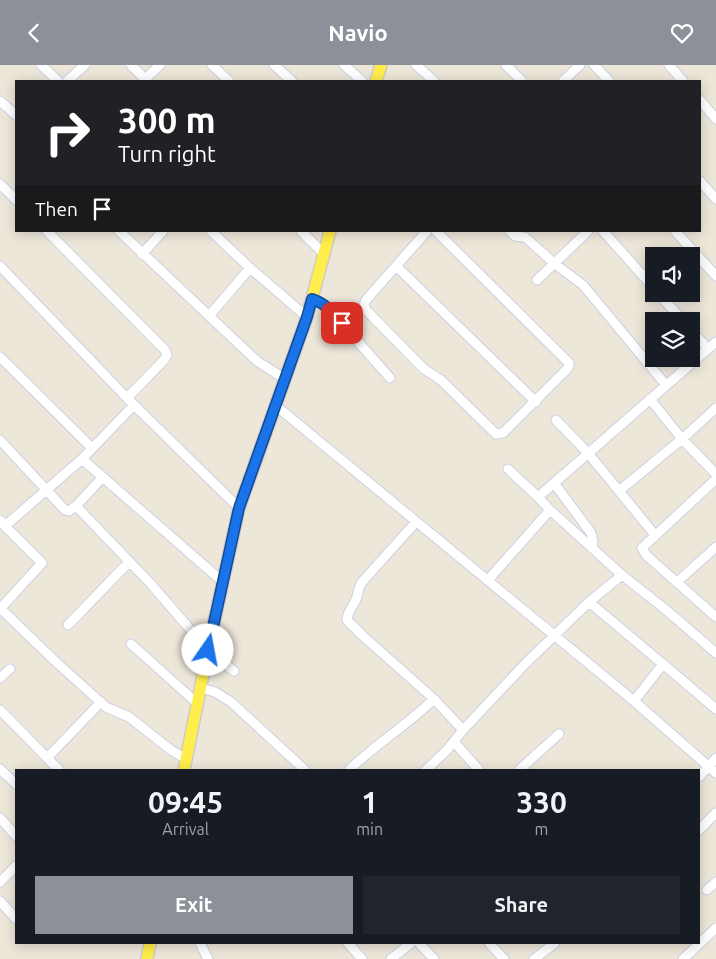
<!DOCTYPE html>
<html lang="en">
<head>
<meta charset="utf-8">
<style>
  :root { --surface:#171b24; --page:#20242c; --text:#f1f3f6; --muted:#9ea1a6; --accent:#8c9099 }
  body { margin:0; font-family:Ubuntu,sans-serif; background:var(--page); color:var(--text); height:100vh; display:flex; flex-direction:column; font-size:19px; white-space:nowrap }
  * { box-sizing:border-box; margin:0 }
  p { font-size:16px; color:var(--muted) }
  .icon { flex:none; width:28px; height:28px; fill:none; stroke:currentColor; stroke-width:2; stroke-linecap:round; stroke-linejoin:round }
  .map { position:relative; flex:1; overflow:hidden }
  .panel { position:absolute; left:15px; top:704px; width:685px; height:175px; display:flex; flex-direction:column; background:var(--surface); border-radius:0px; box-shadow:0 2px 12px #0003 }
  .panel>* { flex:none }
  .hud { position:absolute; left:15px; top:15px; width:686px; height:152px; border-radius:0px; box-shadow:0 2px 12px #0003; background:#202124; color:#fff; overflow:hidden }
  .fabs { position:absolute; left:645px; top:182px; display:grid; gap:10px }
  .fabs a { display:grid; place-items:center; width:55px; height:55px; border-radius:0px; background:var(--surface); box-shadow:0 2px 12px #0003; font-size:25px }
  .pin { position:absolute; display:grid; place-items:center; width:42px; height:42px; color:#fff; margin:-21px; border-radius:10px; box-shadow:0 2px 8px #0006 }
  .me { position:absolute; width:55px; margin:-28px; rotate:12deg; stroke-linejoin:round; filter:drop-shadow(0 0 4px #0008) }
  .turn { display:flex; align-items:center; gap:18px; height:105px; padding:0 20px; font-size:22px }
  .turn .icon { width:65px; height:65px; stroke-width:2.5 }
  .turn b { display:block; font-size:35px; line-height:42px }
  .then { display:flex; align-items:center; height:48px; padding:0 20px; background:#0003; gap:10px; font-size:19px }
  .eta { display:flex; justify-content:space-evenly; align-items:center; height:85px; text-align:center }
  .eta b { font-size:30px; font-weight:700; line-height:35px }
  .primary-button { display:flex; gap:10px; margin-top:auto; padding:10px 20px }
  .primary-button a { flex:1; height:58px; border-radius:0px; background:var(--accent); color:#fff; font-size:20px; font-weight:700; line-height:58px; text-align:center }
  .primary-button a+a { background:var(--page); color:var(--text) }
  header { display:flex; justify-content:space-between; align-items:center; height:65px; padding:0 20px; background:var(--accent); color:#fff; font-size:22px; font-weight:700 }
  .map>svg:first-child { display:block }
</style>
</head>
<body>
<header><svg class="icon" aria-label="back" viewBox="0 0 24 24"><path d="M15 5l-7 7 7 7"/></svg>Navio<svg class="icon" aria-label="heart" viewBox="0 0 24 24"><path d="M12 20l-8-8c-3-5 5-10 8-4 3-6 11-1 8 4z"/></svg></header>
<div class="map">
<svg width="716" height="894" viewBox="0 0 716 894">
  <rect width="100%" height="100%" fill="#ede7d9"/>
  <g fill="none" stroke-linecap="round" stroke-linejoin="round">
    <g stroke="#cecfe4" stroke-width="11">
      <path id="minor" d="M41,0L58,16
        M131,0L147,16
        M212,0L229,16
        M274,0L292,16
        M344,0L362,16
        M416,0L434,16
        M506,0L522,16
        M594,0L609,16
        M669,0L683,16
        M145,14L160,0
        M67,16L85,0
        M563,16L580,0
        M700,35L716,54
        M0,36L16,50
        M700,116L716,134
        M0,119L16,135
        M47,166L165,285L167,290L165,294L127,333
        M119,166L257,296L285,314
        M211,166L250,203
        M301,166L323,188
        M427,166L366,235L364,240L366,245L424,304L441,315L496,369L503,368L567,304L569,301V298L436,166
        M510,166L515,171L525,172L555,199L583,220L666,320
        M603,166L654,223
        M675,166L716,211
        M142,189L163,166
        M0,201L127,333L239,443
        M396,201L536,337
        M537,215L588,166
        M659,229L683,256
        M312,234L318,236L330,245L390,313
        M209,251L250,203L307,252
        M691,265L708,284
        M0,292L92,383
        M650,334L682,374L716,409
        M275,340L634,636L716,708
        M556,355L588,388L655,470
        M0,375L65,445L69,446L76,441L103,412
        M82,394L223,517
        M508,404L538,432
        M716,414L642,483L646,490L716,552
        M554,418L591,468L593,476L592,483
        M619,426L682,374L716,343
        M76,441L150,518L208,585L234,606
        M550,445L622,510L665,544L716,588
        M0,455L5,461L82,394L134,340
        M416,457L362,517C359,522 358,526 357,532C354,541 347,546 347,555L363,571L434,634L463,665
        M488,515L550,445L538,432L716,277
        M677,517L716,482
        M589,537L663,599
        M0,543L56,597L106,642L129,652L171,685L186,694
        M0,544L42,498L5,461
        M68,560L129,497
        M131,579L198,639
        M0,613L10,604
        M201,623L215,627L231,637L305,705
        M634,636L663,599L716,644
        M0,645L59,705
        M454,677L479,705
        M47,693L101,637
        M0,704L16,719
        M349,705C376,679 407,660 434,634
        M426,705L447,685L463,665L525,599L589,537L622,510
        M519,705L559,669
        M699,712L716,693
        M0,753L16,771
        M699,765L716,748
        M0,817L16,801
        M707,825L716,817
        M0,836L16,854
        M200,878L208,894
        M348,878L362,894
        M419,878L434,894
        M489,878L504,894
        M391,894L411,878
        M534,894L555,878
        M683,894L716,863"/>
    </g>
    <g stroke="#ccc" stroke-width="14">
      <path id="major" d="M376,16L381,0
        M184,705L208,585L239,443L307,252L330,166
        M147,894L150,878"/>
    </g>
    <use href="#minor" stroke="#fff" stroke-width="9"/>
    <use href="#major" stroke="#ffed4c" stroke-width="11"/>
  </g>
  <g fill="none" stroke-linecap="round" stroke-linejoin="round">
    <g stroke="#114b97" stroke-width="12">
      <path id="route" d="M208,585L239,443L307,252L312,234C325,238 333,248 342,258"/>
    </g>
    <use href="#route" stroke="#1a73e8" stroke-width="9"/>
  </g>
</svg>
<div class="fabs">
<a><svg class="icon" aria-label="sound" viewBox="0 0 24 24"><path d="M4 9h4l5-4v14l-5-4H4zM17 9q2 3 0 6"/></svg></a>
<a><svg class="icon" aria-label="layers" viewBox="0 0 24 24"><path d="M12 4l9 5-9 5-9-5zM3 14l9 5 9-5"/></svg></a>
</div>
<div class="pin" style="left:342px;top:258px;background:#d93025"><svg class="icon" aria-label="arrive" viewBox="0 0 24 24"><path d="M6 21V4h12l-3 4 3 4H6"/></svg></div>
<svg class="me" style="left:208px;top:585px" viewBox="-20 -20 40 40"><circle r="19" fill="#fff"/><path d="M0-13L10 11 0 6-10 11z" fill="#1a73e8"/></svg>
<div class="hud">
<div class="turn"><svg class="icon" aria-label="right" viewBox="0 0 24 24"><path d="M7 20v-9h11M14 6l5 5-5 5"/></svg><div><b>300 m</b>Turn right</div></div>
<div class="then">Then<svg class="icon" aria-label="arrive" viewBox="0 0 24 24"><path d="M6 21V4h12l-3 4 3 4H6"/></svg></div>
</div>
<section class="panel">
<div class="eta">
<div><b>09:45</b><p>Arrival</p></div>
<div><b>1</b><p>min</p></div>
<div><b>330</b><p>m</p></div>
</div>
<div class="primary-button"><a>Exit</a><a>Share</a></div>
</section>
</div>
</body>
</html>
